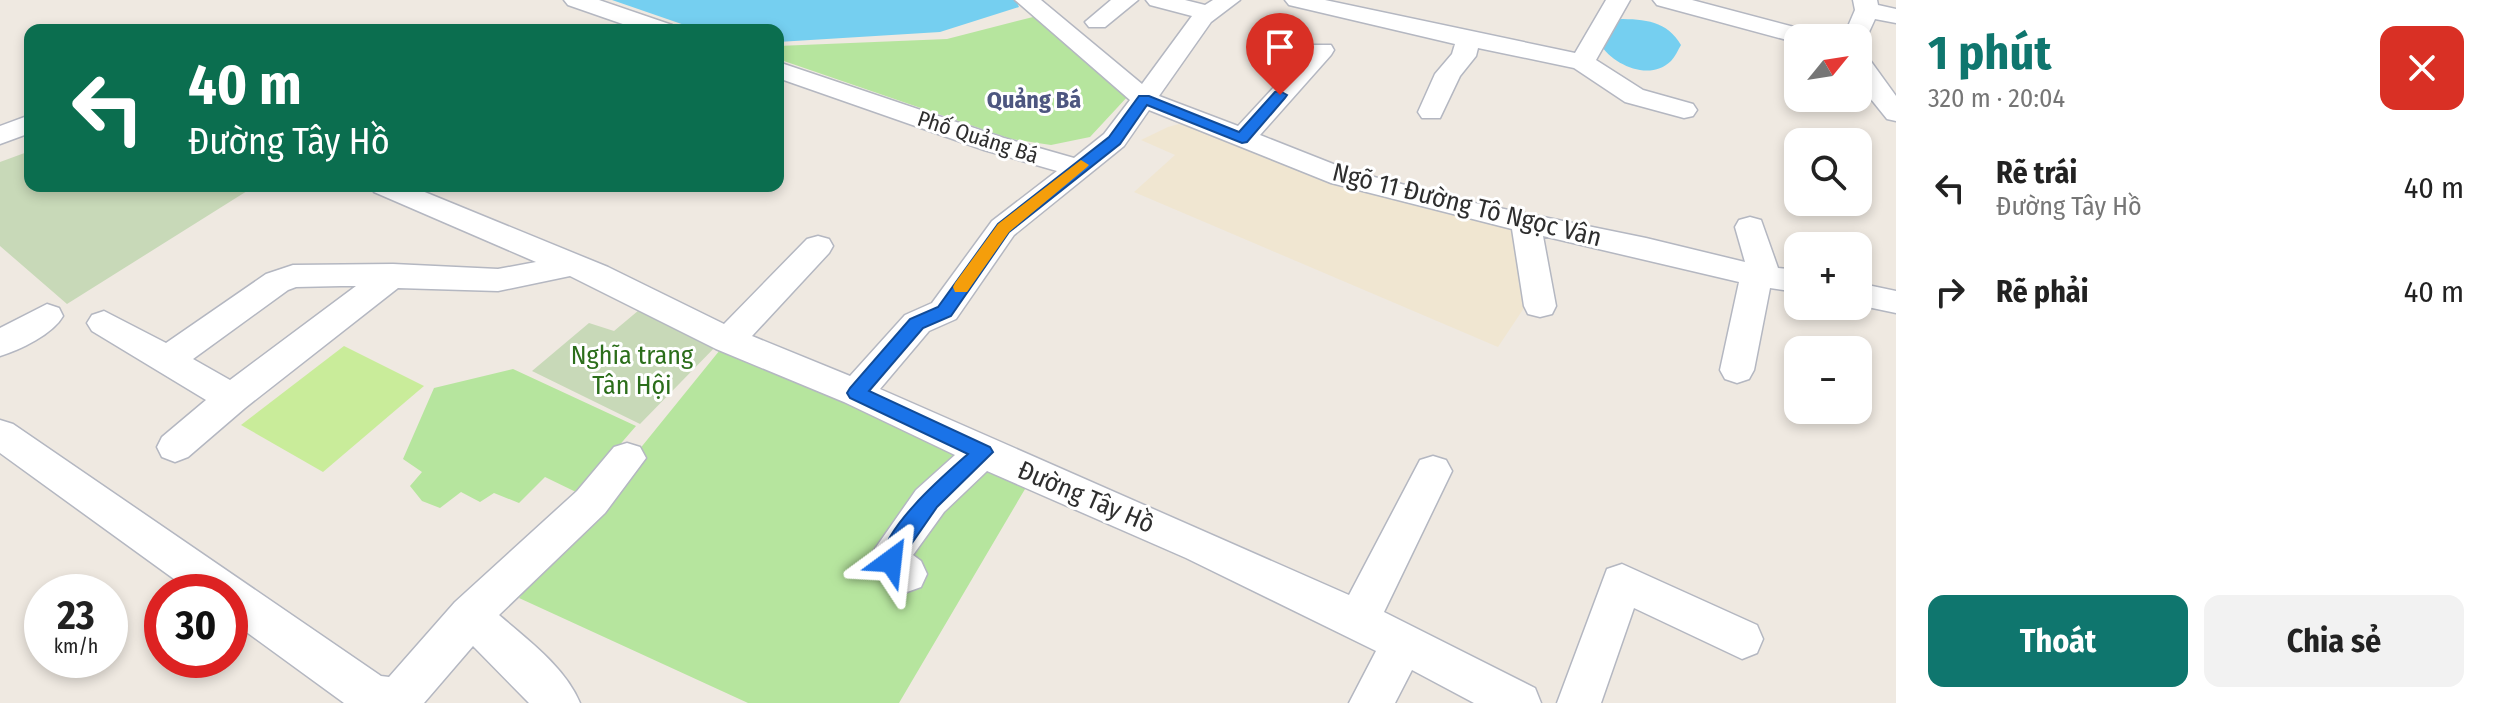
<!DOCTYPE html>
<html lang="vi">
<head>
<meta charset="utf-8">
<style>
  :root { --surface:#fff; --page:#f2f2f2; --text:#222; --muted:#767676; --accent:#0f766e }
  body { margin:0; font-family:"Fira Sans Condensed",sans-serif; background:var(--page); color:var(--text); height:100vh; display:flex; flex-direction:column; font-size:30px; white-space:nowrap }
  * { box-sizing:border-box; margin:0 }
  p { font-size:26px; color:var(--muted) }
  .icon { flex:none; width:44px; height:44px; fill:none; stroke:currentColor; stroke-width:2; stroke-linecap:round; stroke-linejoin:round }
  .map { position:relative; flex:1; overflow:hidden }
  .panel { display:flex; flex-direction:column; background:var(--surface); width:600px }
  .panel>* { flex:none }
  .hud { position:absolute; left:24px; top:24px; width:760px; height:168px; border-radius:16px; box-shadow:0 4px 12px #0003; background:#0b6e4f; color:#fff; overflow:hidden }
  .needle { width:52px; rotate:60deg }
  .fabs { position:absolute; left:1784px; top:24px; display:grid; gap:16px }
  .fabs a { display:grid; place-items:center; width:88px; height:88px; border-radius:16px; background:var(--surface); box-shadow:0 4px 12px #0003; font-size:40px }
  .speed { position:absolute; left:24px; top:574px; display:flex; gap:16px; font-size:40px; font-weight:700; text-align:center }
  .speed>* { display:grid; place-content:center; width:104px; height:104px; border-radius:50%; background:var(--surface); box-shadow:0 4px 12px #0003; line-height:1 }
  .speed small { font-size:20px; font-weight:400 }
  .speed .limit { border:12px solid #d22; background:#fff; color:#111 }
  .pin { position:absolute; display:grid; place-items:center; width:68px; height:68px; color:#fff; margin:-82px -34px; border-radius:50% 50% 50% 0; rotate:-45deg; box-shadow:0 0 8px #0007 }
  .pin .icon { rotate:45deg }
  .me { position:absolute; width:88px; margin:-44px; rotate:30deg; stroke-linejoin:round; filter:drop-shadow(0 0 6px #0008) }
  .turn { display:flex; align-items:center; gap:28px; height:168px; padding:0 32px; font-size:36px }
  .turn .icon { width:104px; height:104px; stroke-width:2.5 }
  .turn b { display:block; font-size:56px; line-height:68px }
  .round { display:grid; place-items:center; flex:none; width:84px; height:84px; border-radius:16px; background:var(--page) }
  .head { display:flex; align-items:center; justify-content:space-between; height:136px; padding:0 32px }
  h1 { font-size:48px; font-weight:700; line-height:60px; color:var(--accent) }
  .cta { display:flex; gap:16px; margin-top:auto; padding:16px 32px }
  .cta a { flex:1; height:92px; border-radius:16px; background:var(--accent); color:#fff; font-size:32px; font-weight:700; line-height:92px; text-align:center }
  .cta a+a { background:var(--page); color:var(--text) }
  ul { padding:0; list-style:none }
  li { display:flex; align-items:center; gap:24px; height:104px; padding:0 32px }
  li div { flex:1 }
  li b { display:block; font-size:30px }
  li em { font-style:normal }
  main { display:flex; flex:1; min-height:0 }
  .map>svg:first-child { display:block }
</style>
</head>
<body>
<main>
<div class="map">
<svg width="1896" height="703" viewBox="0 0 1896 703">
  <rect width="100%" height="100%" fill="#efe9e1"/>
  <path fill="#f0e6d1" d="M1183,123L1518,229L1530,299L1498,347L1134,192L1175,155L1141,140L1168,127Z"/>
  <path fill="#b6e59e" d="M1037,16L1129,95L1090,137L1051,145L1011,139L778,59V46L947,39Z
    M724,345L1028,484L899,703H748L519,598Z
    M513,369L636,426L578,493L545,477L519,503L494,493L480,502L461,492L440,508L422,501L410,486L422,472L403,459L434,388Z"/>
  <path fill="#c8d9b8" d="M30,151V186H255L67,304L0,246V162Z
    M645,305L721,341L640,424L532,371L589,323L614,331Z"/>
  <path fill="#c9ec9a" d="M344,346L424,386L323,472L241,425Z"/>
  <path fill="#75cff0" d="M612,0H1016L1019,7L940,32L778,42V30H699Z
    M1618,19C1645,19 1667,21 1681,45C1678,50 1675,57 1671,61C1650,82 1613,65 1600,44Z"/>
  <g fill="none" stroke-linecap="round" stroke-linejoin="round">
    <g stroke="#b4b7c1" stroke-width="3">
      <path id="minor" d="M564,0H599L672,25L675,30H640L568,5Z
        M1015,0H1041L1142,84L1192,16L1150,5L1146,0H1185L1205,5L1213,0H1240L1211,22L1159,96L1238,126L1313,45H1331L1334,50L1331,55L1260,135L1351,171L1475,203L1646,238L1745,262L1735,227L1739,220L1750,217L1761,220L1778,268L1798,270V292L1770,288L1754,370L1749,379L1737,383L1725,379L1720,370L1739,282L1543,236L1556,306L1552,314L1540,317L1528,314L1524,306L1512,229L1331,183L1149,110L1124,146L1014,235L956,319L929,331L880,389L1349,595L1420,460L1433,456L1446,460L1452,471L1384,612L1535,688L1541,703H1474L1412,670L1395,703H1349L1376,651L1186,558L987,471L944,512L913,555L921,561L927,574L921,587L907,592C890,586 869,574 872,553L916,490L955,455L844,402L716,349L570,276L498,291L398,288L245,408L188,457L175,462L162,457L157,447L162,437L206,400L92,331L87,323L92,315L104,311L166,343L266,274L293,265L393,264L498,269L536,262L374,192L370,186H410L608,267L724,324L807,239L818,236L829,239L833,246L829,253L752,336L850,376L905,315L932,303L992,221L1057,171L984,150L778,78V62L1004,138L1074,158L1104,134L1130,100ZM341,286H356L230,380L193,359L288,290L296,287Z
        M1111,0H1138L1105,27H1089L1085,22Z
        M1285,0H1325L1575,53L1606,0H1630L1596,60L1643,90L1693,104L1697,110L1693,116L1684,118L1625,102L1574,68L1478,48L1476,56L1460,76L1440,118H1422L1418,112L1435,74L1452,54L1455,44L1289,5Z
        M1653,0H1692L1817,33L1820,38H1798V43L1657,5Z
        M1853,0H1877L1878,5L1896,9V23L1875,19L1864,43L1858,45V38H1843L1855,10Z
        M1858,53L1867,56L1896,96V121L1887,119L1858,83Z
        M30,115V133L0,144V126Z
        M1858,283L1896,291V313L1858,305Z
        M47,304L59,308L63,316C53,334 20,350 0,356V328Z
        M0,420L13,424L381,676L389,677L455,602L577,491L614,447L627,443L640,447L646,458L605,513L499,615C528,640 565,667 580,703H529L473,646L424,703H344L230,620V592H192L0,453Z
        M1622,564L1757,625L1763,639L1757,653L1742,659L1634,608L1601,703H1557L1607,569Z"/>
    </g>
    <use href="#minor" fill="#fff" fill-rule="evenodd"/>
  </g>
  <path fill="#1a73e8" stroke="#114b97" stroke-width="2" d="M1280,91L1287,95L1285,98L1247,142L1242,143L1147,105L1120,144L1009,232L951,316L923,328L869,391L990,447L993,452L937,507L903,556L899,568L891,570L884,568L881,561C885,526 942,477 968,454L850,398L847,393L850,388L910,319L938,307L998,224L1109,137L1139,96H1149L1239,132L1275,92Z"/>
  <path fill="#f59e0b" d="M1081,160L1089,165L1086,168L1009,232L967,292H955L953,287L955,283L998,224Z"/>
  <g text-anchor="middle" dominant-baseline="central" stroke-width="6" stroke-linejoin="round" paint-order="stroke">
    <g font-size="22" fill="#2e2e2e" stroke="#fff">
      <text transform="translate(978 137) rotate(18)">Phố Quảng Bá</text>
    </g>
    <g font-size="24" font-weight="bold" fill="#4d5680" stroke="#fff">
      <text x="1034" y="100">Quảng Bá</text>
    </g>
    <g font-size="26" fill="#2e2e2e" stroke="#fff">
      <text transform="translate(1467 205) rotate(14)">Ngõ 11 Đường Tô Ngọc Vân</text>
      <text transform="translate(1086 497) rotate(23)">Đường Tây Hồ</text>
    </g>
    <g font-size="26" fill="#2c6e1b" stroke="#fff">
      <text x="632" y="355">Nghĩa trang<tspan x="632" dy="30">Tân Hội</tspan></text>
    </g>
  </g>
</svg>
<div class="fabs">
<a><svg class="needle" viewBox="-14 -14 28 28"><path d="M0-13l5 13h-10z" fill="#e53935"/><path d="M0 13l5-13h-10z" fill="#767676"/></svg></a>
<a><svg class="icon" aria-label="search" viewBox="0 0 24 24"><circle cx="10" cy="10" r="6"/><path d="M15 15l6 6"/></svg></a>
<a>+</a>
<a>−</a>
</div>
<div class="speed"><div>23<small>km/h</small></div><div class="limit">30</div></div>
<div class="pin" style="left:1280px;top:95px;background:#d93025"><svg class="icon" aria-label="arrive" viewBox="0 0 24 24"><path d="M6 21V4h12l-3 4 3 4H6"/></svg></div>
<svg class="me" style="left:891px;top:561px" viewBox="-20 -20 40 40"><path d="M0-17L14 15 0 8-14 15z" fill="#1a73e8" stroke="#fff" stroke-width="4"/></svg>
<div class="hud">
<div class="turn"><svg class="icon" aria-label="left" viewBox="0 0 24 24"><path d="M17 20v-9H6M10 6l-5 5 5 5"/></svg><div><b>40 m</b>Đường Tây Hồ</div></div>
</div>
</div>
<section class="panel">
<div class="head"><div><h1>1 phút</h1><p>320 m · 20:04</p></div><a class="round" style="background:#d93025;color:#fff"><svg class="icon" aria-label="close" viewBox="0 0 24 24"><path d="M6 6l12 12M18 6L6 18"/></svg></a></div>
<ul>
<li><svg class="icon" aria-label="left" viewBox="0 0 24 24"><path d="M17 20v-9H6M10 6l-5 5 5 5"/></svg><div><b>Rẽ trái</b><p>Đường Tây Hồ</p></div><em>40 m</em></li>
<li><svg class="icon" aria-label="right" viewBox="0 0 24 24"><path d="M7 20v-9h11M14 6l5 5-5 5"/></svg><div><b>Rẽ phải</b></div><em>40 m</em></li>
</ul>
<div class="cta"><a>Thoát</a><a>Chia sẻ</a></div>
</section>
</main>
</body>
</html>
